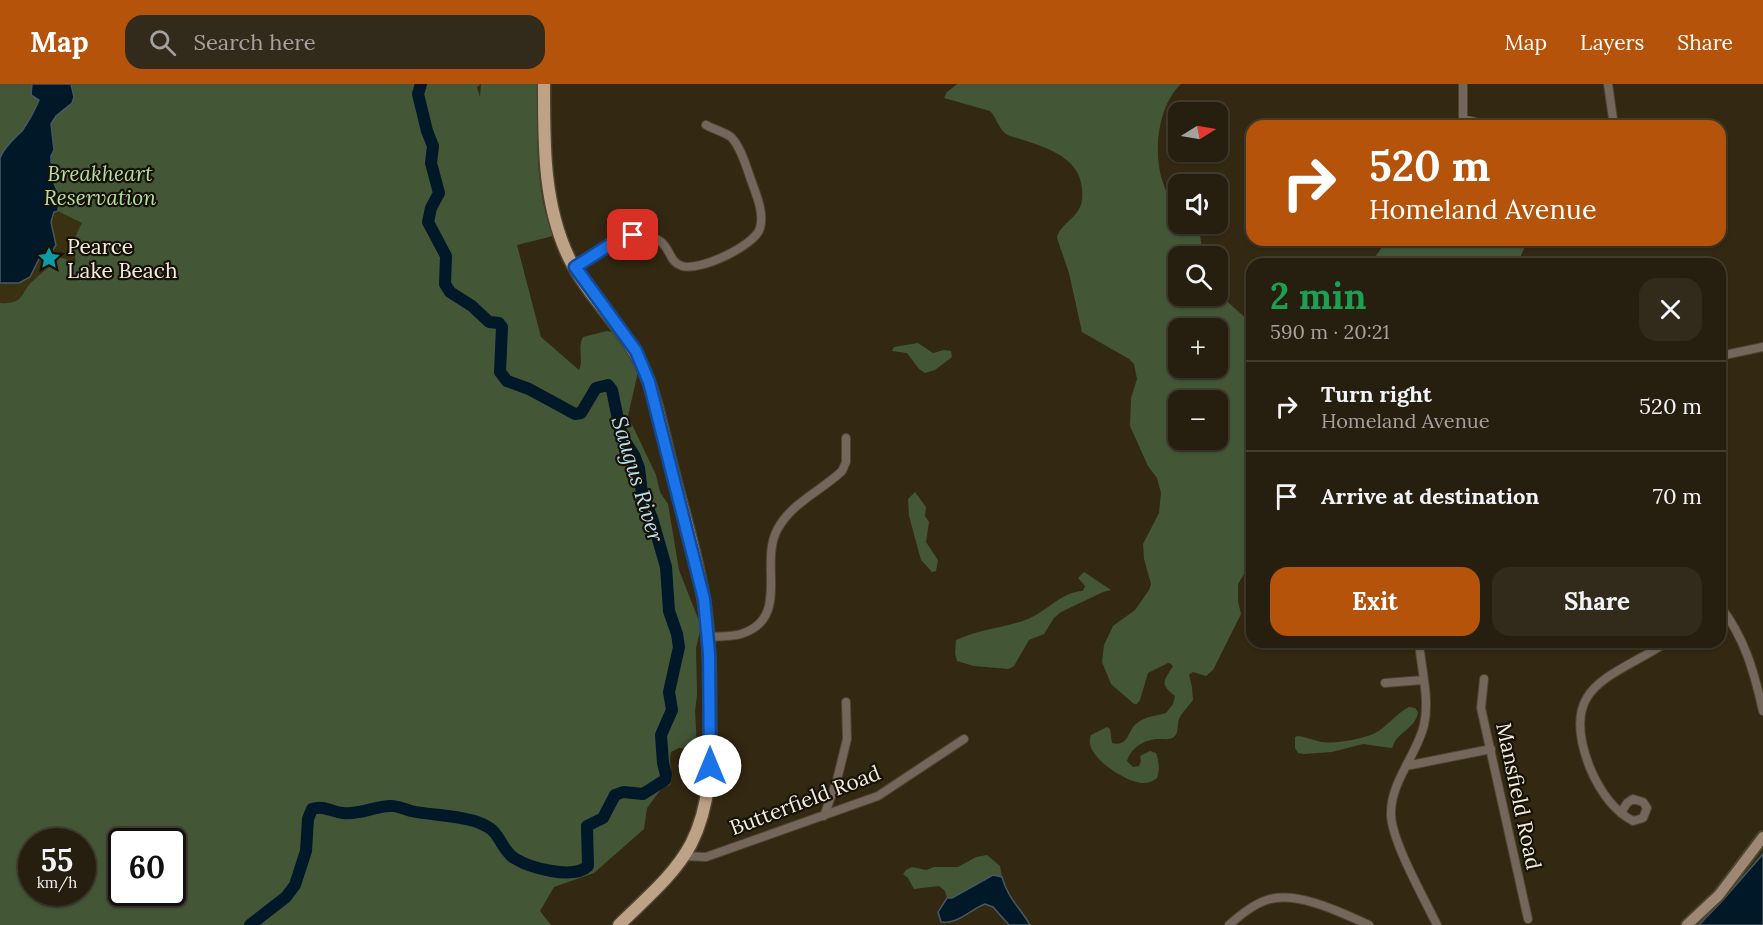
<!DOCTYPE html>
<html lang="en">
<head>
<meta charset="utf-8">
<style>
  :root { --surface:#261e0e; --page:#322b1c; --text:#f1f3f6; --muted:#a4a29e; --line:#423c2e; --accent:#b45309 }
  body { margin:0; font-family:Lora,serif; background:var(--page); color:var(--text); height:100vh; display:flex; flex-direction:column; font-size:22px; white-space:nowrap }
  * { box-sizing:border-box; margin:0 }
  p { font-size:20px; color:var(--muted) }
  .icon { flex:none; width:33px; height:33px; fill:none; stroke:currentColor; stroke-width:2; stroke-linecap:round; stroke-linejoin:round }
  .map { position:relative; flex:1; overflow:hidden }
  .side { position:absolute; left:1246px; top:174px; width:480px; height:390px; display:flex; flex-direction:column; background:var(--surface); border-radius:18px; box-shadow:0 2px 4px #0004,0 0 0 2px var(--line) }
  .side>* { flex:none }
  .hud { position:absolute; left:1246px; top:36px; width:480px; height:126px; border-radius:18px; box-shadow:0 2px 4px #0004,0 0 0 2px var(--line); background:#b45309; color:#fff; overflow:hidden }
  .needle { width:39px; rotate:79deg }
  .controls { position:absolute; left:1168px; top:18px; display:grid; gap:12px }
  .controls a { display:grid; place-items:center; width:60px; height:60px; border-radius:12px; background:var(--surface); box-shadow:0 2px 4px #0004,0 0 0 2px var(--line); font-size:30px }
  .speed { position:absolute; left:18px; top:744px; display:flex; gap:12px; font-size:30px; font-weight:700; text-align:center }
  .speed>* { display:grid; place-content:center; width:78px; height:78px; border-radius:50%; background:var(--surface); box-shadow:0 2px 4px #0004,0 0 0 2px var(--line); line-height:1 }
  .speed small { font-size:15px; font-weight:400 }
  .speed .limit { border:3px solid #111; border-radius:9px; background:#fff; color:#111 }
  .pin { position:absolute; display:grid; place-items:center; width:51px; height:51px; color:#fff; margin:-26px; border-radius:12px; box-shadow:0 3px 9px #0006 }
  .me { position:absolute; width:66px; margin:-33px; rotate:0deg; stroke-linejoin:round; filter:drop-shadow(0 0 4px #0008) }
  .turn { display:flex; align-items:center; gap:21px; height:126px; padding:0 24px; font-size:27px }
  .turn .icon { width:78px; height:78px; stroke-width:2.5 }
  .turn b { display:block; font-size:42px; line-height:51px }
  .round { display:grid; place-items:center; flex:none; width:63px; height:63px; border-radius:18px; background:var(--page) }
  .head { display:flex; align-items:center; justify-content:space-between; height:102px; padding:0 24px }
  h1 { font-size:36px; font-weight:800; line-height:45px; color:#1e9e55 }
  .primary-button { display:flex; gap:12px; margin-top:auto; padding:12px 24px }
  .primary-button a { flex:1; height:69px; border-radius:18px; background:var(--accent); color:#fff; font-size:24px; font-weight:800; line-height:69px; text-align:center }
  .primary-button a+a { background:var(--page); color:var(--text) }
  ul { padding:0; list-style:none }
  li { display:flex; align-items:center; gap:18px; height:90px; padding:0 24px; border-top:2px solid var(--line) }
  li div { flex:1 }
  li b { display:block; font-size:22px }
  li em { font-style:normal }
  header { display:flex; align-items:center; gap:36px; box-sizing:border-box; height:84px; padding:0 30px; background:var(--accent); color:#fff }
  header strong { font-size:28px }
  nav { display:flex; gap:33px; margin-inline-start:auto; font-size:21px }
  .search { width:420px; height:54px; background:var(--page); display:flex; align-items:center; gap:15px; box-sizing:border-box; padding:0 21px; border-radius:18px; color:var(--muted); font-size:22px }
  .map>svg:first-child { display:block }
</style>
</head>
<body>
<header>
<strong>Map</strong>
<div class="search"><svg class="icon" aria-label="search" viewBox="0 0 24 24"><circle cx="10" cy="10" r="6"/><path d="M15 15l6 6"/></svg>Search here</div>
<nav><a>Map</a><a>Layers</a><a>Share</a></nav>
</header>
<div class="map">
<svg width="1763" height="841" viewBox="0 0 1763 841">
  <rect width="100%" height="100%" fill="#332812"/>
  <path fill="#435737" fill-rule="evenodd" d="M0,0H481L477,3L480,13L481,0H537C538,52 534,103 553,152L517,161L541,253L579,286C584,276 577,264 583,253L607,247L615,249L621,254L637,283V292L628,332L656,391L660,408L668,420L679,486L699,537L700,547L696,564L697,611L695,627L697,662L693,666L679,664L671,668C668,680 674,691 670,701L662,704L647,724L644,745L594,789L554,803L540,827L551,841H0ZM32,758H82V808H32ZM122,758H172V808H122Z
    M957,0H1181C1152,27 1149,97 1179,125V140H1203L1199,144L1203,172H1179V212H1218V209L1252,240V481L1244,490L1238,500V517L1241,530L1213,586L1206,592L1193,588L1189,591L1192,603L1193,616C1189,622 1182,628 1179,635C1177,641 1179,649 1174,653C1170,656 1165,655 1160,655C1145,655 1131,663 1127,677L1133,683L1139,682L1141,677L1140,672L1150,667L1156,669C1159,677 1160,686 1157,694C1153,697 1149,699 1144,699C1127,700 1081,670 1091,651L1107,643L1110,645L1112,659C1129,663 1127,647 1137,639C1146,632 1156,632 1166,629L1173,620L1175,612C1160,600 1163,598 1173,582L1171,580L1168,579L1148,589L1140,616L1137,620H1134L1111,600L1102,578L1104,561L1113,542L1135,526L1149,506L1151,500L1144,475L1143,460L1159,429L1161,409L1157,394L1148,382L1130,342L1131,314L1137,295L1134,280L1129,275L1082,248L1069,189L1057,154C1059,140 1080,134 1082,116C1086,77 1054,66 1023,56C1018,54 1011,53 1006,50C999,45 996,33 990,27L944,14L947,8ZM1179,244H1218V284H1179ZM1179,316H1218V356H1179Z
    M1387,156H1528L1517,180H1370Z
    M918,259L933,269L944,266L951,267L952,273L935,286L925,289L919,285L907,269L892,267L894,263Z
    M915,408L926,423L925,432L929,438L926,458L938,476L936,487L932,488L921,476L909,432L908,415Z
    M1084,488L1111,506L1103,508L1061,528L1054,534L1044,550L1029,556L1014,582L1009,585L974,582L957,577L955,569L956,556C978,545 1005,544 1028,535C1047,527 1063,507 1083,507L1085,502L1078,494Z
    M1409,623L1415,624L1418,628C1416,645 1395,649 1393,663L1391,664L1363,660L1332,668L1304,670L1298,669L1295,664V653L1298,652C1306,653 1313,656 1321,658C1335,660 1368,655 1380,646C1390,639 1397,629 1409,623Z
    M987,771L1000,782L1002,793L988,795L952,814H947L945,807L939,802L914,805L908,794L903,790L906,786L912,783L926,786L934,783H958L976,773Z"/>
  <path fill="#393111" d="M58,127L82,139C74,154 72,161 76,178L70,180L66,175L59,173C51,181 42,189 34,196C20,207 26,221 0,219V199H19L30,193L54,149L51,138L54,128Z"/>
  <path fill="#001827" stroke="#49585e" stroke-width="1.5" d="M32,0H71L74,13L72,19L56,32L51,40L54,66L51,72V78L55,91L53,97L59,111L58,127L54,128L51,138L56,161L51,169L39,175L30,193L19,199H0V74C4,63 14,55 22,47C29,37 34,28 39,16L31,11Z
    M1763,770V841H1699L1722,817Z
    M993,791L1002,793C1008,815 1019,822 1030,841H1009L993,823L985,820C971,825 957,841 941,838L938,828L947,814H952Z"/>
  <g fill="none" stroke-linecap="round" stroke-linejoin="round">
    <path stroke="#001827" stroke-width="12" d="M250,841L286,813L295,801L306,767L308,735L312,725C324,721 332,728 343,729C359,731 373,723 389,722C396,721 404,725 411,727C430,731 451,731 470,736C477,737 490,743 494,748C502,757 504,767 514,774C530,784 573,796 588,782L587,742L603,734L615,711L623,708L643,710L665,696L666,691L663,679L661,651L672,626L669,608L679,563L677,550L669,527L666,483L652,434L642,410L639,384L634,371L624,356L620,345L612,306L608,301L596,304L581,329L575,330L529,305L507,297L500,288L502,243L499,239L489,238L472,222L450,208L445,200L446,172L428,138L431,124L439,109L431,79L433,62L427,47L418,10L421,0"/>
    <g stroke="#4e442f" stroke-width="10">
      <path id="street" d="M1463,0V35L1491,42
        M1608,0L1614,42
        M575,183C590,173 617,151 636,151C676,152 663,176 682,182C699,188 756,161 760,144C765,127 754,106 749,90C745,79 740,62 731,53C724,48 713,45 706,41
        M1720,272L1763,263
        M1720,522C1745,554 1754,588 1763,627
        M709,553C719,552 731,553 741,550C791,534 759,481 777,446C791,419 821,407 842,387L846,378V354
        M1419,558C1421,584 1430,615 1424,641C1417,671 1390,698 1391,731C1392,758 1424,814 1437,841
        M1484,595L1481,624L1528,835
        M1385,599L1423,596
        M1406,682L1491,665
        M1621,729L1627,719L1633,715L1643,718L1647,724L1643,734L1633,737C1612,726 1599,705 1590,684C1557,600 1611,595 1667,558
        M824,732L837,696L847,655L846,618
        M683,772L706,773L878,712L964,655
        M1229,841C1239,832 1254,820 1267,816C1297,806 1342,829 1369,841"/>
    </g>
    <g stroke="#4e442f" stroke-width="14">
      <path id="secondary" d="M1687,841L1719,811L1763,753"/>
    </g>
    <g stroke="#4e442f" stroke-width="15">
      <path id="primary" d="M544,0C544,59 543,120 569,174C591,218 630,248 648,296C659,324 664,355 672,384C683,428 697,472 704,517C710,556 710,595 710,635C711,677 711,721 691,760C674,792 644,816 619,841"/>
    </g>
    <use href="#street" stroke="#74665a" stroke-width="8"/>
    <use href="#secondary" stroke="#9e8874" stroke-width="10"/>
    <use href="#primary" stroke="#bea288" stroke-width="12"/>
  </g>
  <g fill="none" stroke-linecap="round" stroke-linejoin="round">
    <g stroke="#114b97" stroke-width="15">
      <path id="route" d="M633,151L619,155L575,183L636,267L649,298L704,515L709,569L710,682"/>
    </g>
    <use href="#route" stroke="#1a73e8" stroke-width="10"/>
  </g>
  <defs>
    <g id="sight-bare" transform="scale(1.8)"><path d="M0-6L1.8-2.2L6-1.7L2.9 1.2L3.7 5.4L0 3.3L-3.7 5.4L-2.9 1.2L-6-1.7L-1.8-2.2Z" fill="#0f9aa8" stroke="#171208" stroke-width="2.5" paint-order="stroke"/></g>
  </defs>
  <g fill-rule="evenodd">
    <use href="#sight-bare" x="49" y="174"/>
  </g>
  <g text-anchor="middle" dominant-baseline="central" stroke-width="4.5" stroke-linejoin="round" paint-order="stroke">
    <g font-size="21" font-style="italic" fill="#b7dda3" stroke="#171208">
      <text x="100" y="89">Breakheart<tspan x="100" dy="24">Reservation</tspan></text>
    </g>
    <g font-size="21" fill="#f4eddf" stroke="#171208" text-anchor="start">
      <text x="67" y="162">Pearce<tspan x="67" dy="24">Lake Beach</tspan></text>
    </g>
    <g font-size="21" fill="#f4eddf" stroke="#171208">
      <text transform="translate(1519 712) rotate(78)">Mansfield Road</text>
      <text transform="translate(805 716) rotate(-21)">Butterfield Road</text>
    </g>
    <g font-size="22" font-style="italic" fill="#b7ddf5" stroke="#171208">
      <text transform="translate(638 395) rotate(73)">Saugus River</text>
    </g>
  </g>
</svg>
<div class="controls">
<a><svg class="needle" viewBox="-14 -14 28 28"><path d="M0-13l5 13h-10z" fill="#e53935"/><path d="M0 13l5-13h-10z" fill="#a4a29e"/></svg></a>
<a><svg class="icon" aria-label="sound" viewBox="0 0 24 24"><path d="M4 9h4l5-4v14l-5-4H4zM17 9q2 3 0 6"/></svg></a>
<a><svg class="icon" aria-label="search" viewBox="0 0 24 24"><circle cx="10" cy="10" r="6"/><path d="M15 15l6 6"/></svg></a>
<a>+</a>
<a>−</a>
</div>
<div class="speed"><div>55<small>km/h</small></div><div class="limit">60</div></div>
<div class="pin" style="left:633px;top:151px;background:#d93025"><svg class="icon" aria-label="arrive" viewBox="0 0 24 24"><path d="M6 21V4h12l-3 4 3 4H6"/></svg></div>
<svg class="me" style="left:710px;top:682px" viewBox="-20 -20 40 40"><circle r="19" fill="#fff"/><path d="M0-13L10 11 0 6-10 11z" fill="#1a73e8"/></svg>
<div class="hud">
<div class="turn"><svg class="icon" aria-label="right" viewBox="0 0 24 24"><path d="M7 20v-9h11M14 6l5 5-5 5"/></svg><div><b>520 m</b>Homeland Avenue</div></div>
</div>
<section class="side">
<div class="head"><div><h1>2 min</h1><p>590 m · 20:21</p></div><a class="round"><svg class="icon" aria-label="close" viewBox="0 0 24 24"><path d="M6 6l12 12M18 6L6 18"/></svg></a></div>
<ul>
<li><svg class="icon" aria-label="right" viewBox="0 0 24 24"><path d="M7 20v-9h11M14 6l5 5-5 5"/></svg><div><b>Turn right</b><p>Homeland Avenue</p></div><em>520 m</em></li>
<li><svg class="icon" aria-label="arrive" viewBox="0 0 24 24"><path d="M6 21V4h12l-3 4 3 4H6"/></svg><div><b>Arrive at destination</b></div><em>70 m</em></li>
</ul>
<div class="primary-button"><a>Exit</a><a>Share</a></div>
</section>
</div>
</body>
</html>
